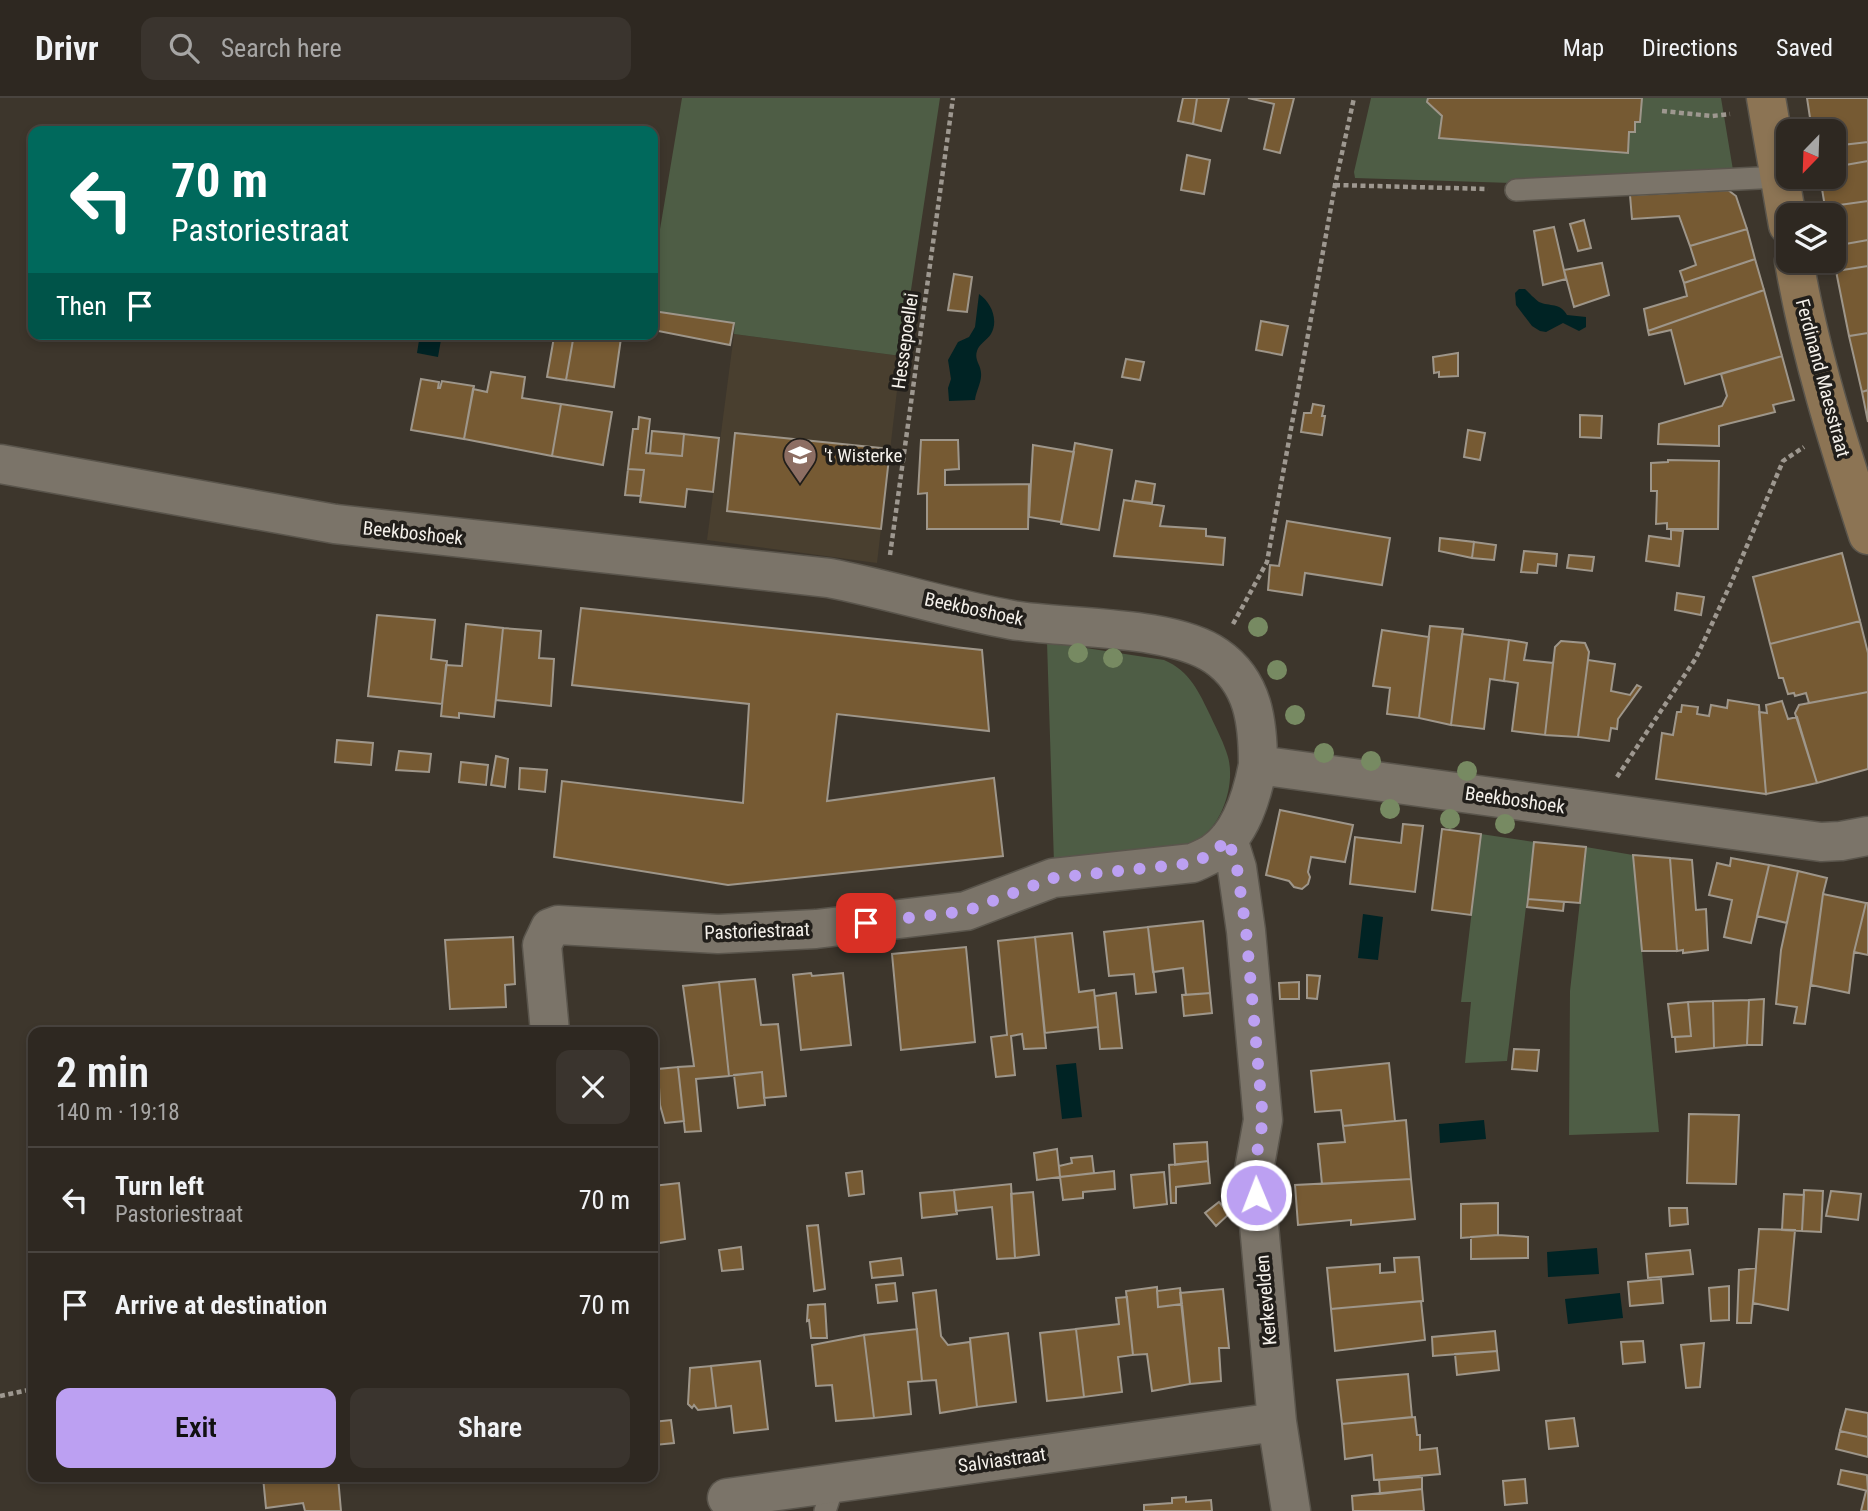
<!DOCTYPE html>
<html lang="en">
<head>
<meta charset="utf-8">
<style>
  :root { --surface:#2e2821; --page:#3a342e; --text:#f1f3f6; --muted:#a7a6a5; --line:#49443f; --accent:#bca0f2 }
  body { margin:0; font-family:"Roboto Condensed",sans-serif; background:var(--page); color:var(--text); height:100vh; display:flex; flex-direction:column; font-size:26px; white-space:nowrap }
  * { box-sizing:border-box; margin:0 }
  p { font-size:23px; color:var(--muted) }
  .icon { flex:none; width:38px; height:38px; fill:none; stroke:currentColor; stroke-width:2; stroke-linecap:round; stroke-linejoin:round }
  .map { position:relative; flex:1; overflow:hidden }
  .sheet { position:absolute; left:28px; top:929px; width:630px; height:455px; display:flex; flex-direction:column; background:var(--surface); border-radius:14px; box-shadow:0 4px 10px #0003,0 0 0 2px var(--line) }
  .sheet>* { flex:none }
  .hud { position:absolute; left:28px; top:28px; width:630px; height:214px; border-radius:14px; box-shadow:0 4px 10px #0003,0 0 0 2px var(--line); background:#00695c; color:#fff; overflow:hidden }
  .needle { width:46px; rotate:203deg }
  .controls { position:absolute; left:1776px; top:21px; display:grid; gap:14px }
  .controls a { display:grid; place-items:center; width:70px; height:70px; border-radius:14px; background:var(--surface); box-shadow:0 4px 10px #0003,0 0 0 2px var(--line); font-size:35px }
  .pin { position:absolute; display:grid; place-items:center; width:60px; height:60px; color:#fff; margin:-30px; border-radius:14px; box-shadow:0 4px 10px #0006 }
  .me { position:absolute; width:77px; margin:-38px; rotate:359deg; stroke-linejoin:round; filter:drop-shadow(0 0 5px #0008) }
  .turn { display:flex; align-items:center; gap:24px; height:147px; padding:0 28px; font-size:32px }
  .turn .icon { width:91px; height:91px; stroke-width:2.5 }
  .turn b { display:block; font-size:49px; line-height:60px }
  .then { display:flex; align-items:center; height:66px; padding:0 28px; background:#0003; gap:14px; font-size:26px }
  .round { display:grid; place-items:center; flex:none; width:74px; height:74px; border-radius:14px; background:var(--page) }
  .head { display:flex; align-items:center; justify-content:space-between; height:119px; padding:0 28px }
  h1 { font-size:42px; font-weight:600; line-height:52px }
  .primary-button { display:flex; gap:14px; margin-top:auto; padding:14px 28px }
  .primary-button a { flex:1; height:80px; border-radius:14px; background:var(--accent); color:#111; font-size:28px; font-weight:600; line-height:80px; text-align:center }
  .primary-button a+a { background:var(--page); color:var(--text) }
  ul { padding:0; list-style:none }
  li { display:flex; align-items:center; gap:21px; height:105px; padding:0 28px; border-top:2px solid var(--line) }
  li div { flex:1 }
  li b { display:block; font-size:26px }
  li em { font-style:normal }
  header { display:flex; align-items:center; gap:42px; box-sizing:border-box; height:98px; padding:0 35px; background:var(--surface); border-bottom:2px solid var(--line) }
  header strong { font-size:33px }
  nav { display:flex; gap:38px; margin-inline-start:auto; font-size:24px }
  .search { width:490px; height:63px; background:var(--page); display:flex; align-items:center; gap:18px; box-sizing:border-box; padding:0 24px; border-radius:14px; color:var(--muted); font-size:26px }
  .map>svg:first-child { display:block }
</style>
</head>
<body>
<header>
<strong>Drivr</strong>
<div class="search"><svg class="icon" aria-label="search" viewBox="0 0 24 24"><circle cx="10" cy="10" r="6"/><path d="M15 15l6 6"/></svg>Search here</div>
<nav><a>Map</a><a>Directions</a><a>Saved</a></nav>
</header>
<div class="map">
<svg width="1868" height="1413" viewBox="0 0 1868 1413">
  <rect width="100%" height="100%" fill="#3d362c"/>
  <path fill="#493f2f" d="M734,236L901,258L877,465L707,442Z"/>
  <path fill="#4e5d45" d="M682,0H940L901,258L734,236L735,225L653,214V173Z
    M1371,0H1721L1733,72L1512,85L1355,80L1354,74Z
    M1047,544L1164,562C1190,573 1199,594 1211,619C1217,632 1224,645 1228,659C1235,684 1224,722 1203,738C1197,743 1190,746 1184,749L1054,765Z
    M1481,736L1534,744L1507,963L1465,965L1471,904H1461Z
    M1586,749L1633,757L1659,1034L1569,1037L1570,893Z"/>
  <path fill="#002324" d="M1519,191H1525C1529,195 1535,201 1539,204C1550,209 1560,204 1567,217L1586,219V229L1579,233L1563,225L1546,234L1540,233L1532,228L1516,207L1515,195Z
    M979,196C991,204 999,222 991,236C987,242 979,246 977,253C974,262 981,267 981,275C982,284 976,293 975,302L949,303L948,290L951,281L948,262L958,244L969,239L975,229Z
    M420,236H442L438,259L417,255Z
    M1363,816L1383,819L1378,862L1358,860Z
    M1076,965L1082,1019L1062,1021L1056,967Z
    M1484,1022L1486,1041L1440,1045L1439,1026Z
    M1597,1150L1599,1176L1548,1179L1547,1154Z
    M1620,1195L1623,1220L1568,1226L1565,1201Z"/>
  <path fill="#765a33" stroke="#9e968a" stroke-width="2" d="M1183,0H1197L1193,26L1178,23Z
    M1197,0H1229L1221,33L1193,26Z
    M1248,0H1294L1280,55L1264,51L1274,6Z
    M1428,0H1642L1640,24H1635V34H1629L1628,55L1439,40L1442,18L1427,4Z
    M1807,0H1868V44L1834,48V33H1812Z
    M1868,44V63L1834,69V48Z
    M1187,57L1210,62L1204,96L1181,92Z
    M1868,63V103L1825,109L1820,79H1834V69Z
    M1728,92L1736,98L1747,131L1690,148L1679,118L1632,121L1630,97Z
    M1868,103V142L1834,148V117H1827L1825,109Z
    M1584,122L1591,150L1578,153L1570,126Z
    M1554,129L1566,181L1543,187L1534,133Z
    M1747,131L1755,161L1684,185L1680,173L1696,167L1690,148Z
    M1868,142V168L1836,173L1834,148Z
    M1755,161L1764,192L1648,233L1644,211L1687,198L1684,185Z
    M1602,165L1609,197L1574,209L1564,172Z
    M1868,168V235L1849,238L1836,173Z
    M954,176L972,179L967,214L948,212Z
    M1764,192L1782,258L1685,286L1671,232L1649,237L1648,233Z
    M653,213L734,225L730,247L653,232Z
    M1261,223L1288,228L1282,257L1256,252Z
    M1868,235V292L1862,294L1849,238Z
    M574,236H594L621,240L614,289L566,282Z
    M554,239L573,242L566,282L547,279Z
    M1458,255V278L1439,279V274L1434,275L1433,259Z
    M1782,258L1794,302L1773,307L1775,314L1719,328V348L1658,346L1659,326L1722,308L1727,298L1721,276Z
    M1126,261L1144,264L1140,282L1122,279Z
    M491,274L525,279L522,300L561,306L552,358L464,341L473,291L487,294Z
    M421,281L439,284L438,290H440L442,283L474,288L464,341L411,332Z
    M1868,292V324L1862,294Z
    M561,306L612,314L603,367L552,358Z
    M1313,306L1324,308L1322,318H1325L1322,337L1301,334L1304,315H1311Z
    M1580,317L1602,318L1601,340L1580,339Z
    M639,319L650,321L646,355L682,358L684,336L719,340L713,394L687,391L685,409L640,404L644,372L628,371L633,331H638Z
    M1468,332L1485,335L1480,362L1464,359Z
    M652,333L684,336L682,358L650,355Z
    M735,335L890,351L881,431L727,413Z
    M921,342H958L959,371L945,372V387L1029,386L1028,431H927V395L918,396Z
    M1075,345L1112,352L1099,432L1061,426Z
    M1033,347L1074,354L1061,424L1029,419Z
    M1668,362L1719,363L1718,431H1667V425L1656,426L1657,393H1651V365L1668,364Z
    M628,371L644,372L641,398L625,397Z
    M1136,383L1155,386L1152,405L1132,403Z
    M1124,402L1164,408L1160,428L1206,431V438L1225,440L1223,467L1114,458Z
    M1287,423L1390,440L1382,487L1305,475L1302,497L1268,492L1270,467L1279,468Z
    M1671,432L1683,433L1679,468L1646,463L1649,438L1671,441Z
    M1440,440L1474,444L1472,460L1439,453Z
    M1474,444L1496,447L1494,462L1472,460Z
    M1524,453L1557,456L1556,468L1538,466L1537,475L1521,474Z
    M1842,455L1860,523L1770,546L1753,479Z
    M1569,457L1594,459L1592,473L1567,470Z
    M1677,495L1704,499L1701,517L1675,512Z
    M581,510L982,552L989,633L837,616L827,703L994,680L1003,758L728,787L554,759L562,683L743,705L749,606L572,587Z
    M377,517L435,522L431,561L447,563L442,606L368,598Z
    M1860,523L1868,555V594L1809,605L1806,595L1795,598L1794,595L1788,596L1783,580H1779L1770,546Z
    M466,526L503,530L494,619L459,615V620L441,618L446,567L462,568Z
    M1430,528L1463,531L1451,627L1419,620Z
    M503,530L541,533L539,560L554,561L551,608L496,602Z
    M1382,532L1429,539L1419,620L1387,616L1390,590L1373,588Z
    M1462,536L1509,542L1504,583L1490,581L1484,631L1451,627Z
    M1509,542L1527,545L1524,562L1553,565L1545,637L1512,633L1518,585L1504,583Z
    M1561,543L1585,545L1589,554L1578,639L1545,637L1555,549Z
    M1588,562L1615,566L1611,593L1630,597L1637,587L1641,589L1618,621L1617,631L1611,630L1609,643L1578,639Z
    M1868,594V671L1817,685L1795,615L1799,607Z
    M1728,602L1759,607L1766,696L1656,681L1662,635L1673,637L1677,614H1681L1682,607L1698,609L1697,616L1709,618L1711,607L1727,610Z
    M1782,603L1788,621L1797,619L1817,685L1766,696L1759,614L1767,615L1766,607Z
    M337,642L373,645L371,667L335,664Z
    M399,653L431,656L429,674L396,672Z
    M496,658L508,661L505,689L491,687Z
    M461,664L488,667L486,687L459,684Z
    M520,670L547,672L545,694L519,691Z
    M1280,712L1353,727L1345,764L1311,759L1308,774L1310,779L1308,786L1302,791L1294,789L1289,783L1266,777Z
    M1403,726L1423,728L1415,794L1350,786L1355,739L1401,745Z
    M1442,731L1481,736L1471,817L1432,812Z
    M1534,744L1586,749L1580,805L1528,801Z
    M1633,757L1670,760L1677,853H1642Z
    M1670,760L1692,762L1696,812L1706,811L1708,852L1683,855V852L1677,853Z
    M1731,760L1769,767L1751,845L1724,839L1732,802L1709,797L1717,765L1730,768Z
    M1769,767L1798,773L1787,825L1757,818Z
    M1798,773L1827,780L1823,796L1805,926L1794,925L1797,909L1776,906L1781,852Z
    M1823,796L1866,805L1854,854L1849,895L1811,887Z
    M1528,801L1564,804L1563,813L1527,809Z
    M1866,805H1868V857L1854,854Z
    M1203,823L1210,895L1186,897L1183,870L1153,874L1148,829Z
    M1148,829L1156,894L1136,896L1134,876L1109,878L1104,834Z
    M1072,835L1079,894L1094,892L1098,929L1045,935L1035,839Z
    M513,839L515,886L505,887L506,909L450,911L445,842Z
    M1035,839L1046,950L1024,951L1022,936L1011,938L1015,977L996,979L991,939L1007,937L998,843Z
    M966,849L975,944L901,952L892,856Z
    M811,875L812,878L843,875L851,947L801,952L793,877Z
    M1307,877L1320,878L1317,901L1307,900Z
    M755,881L761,927L778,926L786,998L764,1000L762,974L729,978L719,884Z
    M719,884L729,978L696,981L701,1033L685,1034L678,969L694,968L683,888Z
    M1299,884V901H1280L1279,885Z
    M1116,895L1122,950L1100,951L1095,898Z
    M1210,895L1212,915L1184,918L1182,897Z
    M1764,901L1762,947H1747L1749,902Z
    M1749,902L1747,947L1714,950L1713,903Z
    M1713,903L1714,950L1676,954L1675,939L1691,938L1688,904Z
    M1688,904L1691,938L1672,939L1668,906Z
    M1514,951L1539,952L1537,973L1512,971Z
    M1389,965L1395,1023L1343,1028L1341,1012L1315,1014L1311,973Z
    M678,969L684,1023L665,1025L660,1007L658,971Z
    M762,974L765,1007L738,1010L734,977Z
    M1689,1016L1739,1017L1736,1086L1687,1085Z
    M1406,1022L1411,1081L1322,1086L1318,1046L1345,1044L1343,1028Z
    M1207,1044L1208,1063L1175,1067L1174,1046Z
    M1057,1051L1060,1079L1037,1082L1034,1055Z
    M1092,1058L1094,1075L1060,1079L1059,1068L1072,1065L1071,1060Z
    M1208,1063L1210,1085L1176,1089V1105H1171L1169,1067Z
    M862,1073L864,1096L849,1098L846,1075Z
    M1114,1073L1115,1091L1083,1094V1100L1063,1102L1060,1079Z
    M1164,1074L1167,1106L1134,1110L1131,1077Z
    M1411,1081L1415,1121L1351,1127V1122L1298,1127L1295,1087Z
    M679,1085L685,1141L653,1146V1088Z
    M1011,1086L1015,1160L997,1161L992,1109L956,1113L954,1092Z
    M954,1092L957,1116L922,1120L920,1095Z
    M1804,1092L1823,1093L1821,1134L1802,1133Z
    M1831,1093L1861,1096L1858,1122L1826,1118Z
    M1033,1094L1039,1157L1015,1160L1011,1096Z
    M1784,1096L1804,1097L1802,1133L1782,1132Z
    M1219,1104L1229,1116L1216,1128L1205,1115Z
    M1498,1105V1137L1461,1140V1106Z
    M1669,1110H1687L1688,1126L1670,1128Z
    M818,1127L825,1191L814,1193L807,1128Z
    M1759,1131L1795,1132L1788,1212L1753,1205Z
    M1498,1137L1528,1139V1160L1471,1161V1139Z
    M741,1149L743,1171L722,1173L719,1152Z
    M1690,1152L1693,1176L1648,1180L1646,1156Z
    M1419,1159L1423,1203L1331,1211L1327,1170L1380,1166V1175L1395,1174L1394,1160Z
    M901,1160L903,1177L872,1180L870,1164Z
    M1756,1170L1751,1225H1737L1739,1172Z
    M1661,1181L1663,1205L1630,1208L1628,1184Z
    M895,1185L897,1203L878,1205L876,1187Z
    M1729,1188V1222L1711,1223L1709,1190Z
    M1157,1189L1158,1209L1182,1206L1190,1286L1152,1293L1147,1256L1133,1257L1126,1193Z
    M1180,1190L1182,1206L1158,1209L1157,1193Z
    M1223,1191L1229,1250H1219L1221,1283L1190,1286L1180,1195Z
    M936,1192L941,1238L948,1247L970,1244L977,1309L940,1315L936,1282L922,1283L913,1195Z
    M1127,1199L1133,1257L1118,1259L1122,1294L1084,1299L1076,1231L1119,1226L1116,1200Z
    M1421,1203L1425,1242L1335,1253L1331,1211Z
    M825,1206L827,1240H811L809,1222L807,1223L808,1207Z
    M917,1231L922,1283L908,1284L911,1316L874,1320L864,1237Z
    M1076,1231L1084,1299L1047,1303L1040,1235Z
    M1495,1233L1497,1253L1433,1258L1432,1239Z
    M1008,1235L1016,1304L977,1309L970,1240Z
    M864,1237L874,1320L836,1323L832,1287L816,1288L812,1247Z
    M1643,1243L1645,1264L1623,1266L1621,1244Z
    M1704,1245L1700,1289L1686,1290L1681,1247Z
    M1497,1253L1499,1272L1457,1277L1455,1256Z
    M760,1263L768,1331L734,1335L731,1308L716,1310L711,1268Z
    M711,1268L716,1310L698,1312L694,1307L692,1310L688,1306L690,1270Z
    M1408,1276L1412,1319L1342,1326L1337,1282Z
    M1846,1311L1868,1315V1339L1840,1333Z
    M1415,1319L1417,1337H1420V1352L1437,1350L1440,1376L1374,1382L1372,1357L1345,1361L1342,1326Z
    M1574,1320L1578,1348L1549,1351L1546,1323Z
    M671,1322L674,1345L655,1347L653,1324Z
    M653,1324L656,1354H653Z
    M1840,1333L1868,1339V1359L1836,1351Z
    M1841,1372L1867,1377L1868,1393L1838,1386Z
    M263,1379H338L341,1413H305L303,1405L266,1410Z
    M1422,1379V1391L1380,1396L1379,1382Z
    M1525,1381L1527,1405L1505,1407L1503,1383Z
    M1422,1391L1424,1413H1353L1352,1398Z
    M1866,1393H1868V1413H1861Z
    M1186,1399V1404L1211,1402L1212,1413H1144V1407L1172,1405V1400Z"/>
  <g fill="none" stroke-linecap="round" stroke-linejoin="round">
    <g stroke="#5a554c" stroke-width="24">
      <path id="lane" d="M1516,92L1781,79
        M825,1413L834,1386"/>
    </g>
    <g stroke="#5a554c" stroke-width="41">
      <path id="street" d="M0,366L335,426L829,480C891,492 951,511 1012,522C1067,531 1172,527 1216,558C1254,584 1258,625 1258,667L1821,744L1841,743L1868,738
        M1228,741L1237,770L1246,833L1263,1022L1254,1072L1277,1324L1291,1413
        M550,934L542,847L550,830L558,827L718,836L816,831L966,813L1053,780L1193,765C1199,762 1207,759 1213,755C1241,737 1252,698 1258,667
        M727,1400L1277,1324"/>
    </g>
    <g stroke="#5a554c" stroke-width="41">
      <path id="secondary" d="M1766,0L1788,127
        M1794,163C1810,256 1839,347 1868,437"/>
    </g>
    <path stroke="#9e9890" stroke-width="4.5" stroke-dasharray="5 3.5" stroke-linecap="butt" d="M1662,13L1712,18L1730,16
      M1335,87L1488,91
      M890,457L953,0
      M1233,526L1267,464L1335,87L1354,0
      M1617,679L1696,560L1732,483L1783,363L1804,349
      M0,1298L33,1291"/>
    <use href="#lane" stroke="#7b7469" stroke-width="21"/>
    <use href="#street" stroke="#7b7469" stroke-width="38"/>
    <use href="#secondary" stroke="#8c7454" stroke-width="38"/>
  </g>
  <g fill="#778a62">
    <circle cx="1258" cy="529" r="10"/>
    <circle cx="1078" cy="555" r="10"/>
    <circle cx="1113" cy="560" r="10"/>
    <circle cx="1277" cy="572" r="10"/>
    <circle cx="1295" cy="617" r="10"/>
    <circle cx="1324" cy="655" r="10"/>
    <circle cx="1371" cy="663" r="10"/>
    <circle cx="1467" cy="673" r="10"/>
    <circle cx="1390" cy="711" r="10"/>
    <circle cx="1450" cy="721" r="10"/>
    <circle cx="1505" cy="726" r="10"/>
  </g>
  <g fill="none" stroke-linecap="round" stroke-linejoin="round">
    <path stroke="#bca0f2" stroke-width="12" stroke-dasharray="0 21.6" d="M866,825L966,813L1053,780L1193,765L1213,755L1228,741L1237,770L1246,832L1263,1022L1254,1072L1256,1097"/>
  </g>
  <defs>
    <g id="school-pin" transform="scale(1.75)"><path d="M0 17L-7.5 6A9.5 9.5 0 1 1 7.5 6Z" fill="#8d6e63" stroke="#211e1a"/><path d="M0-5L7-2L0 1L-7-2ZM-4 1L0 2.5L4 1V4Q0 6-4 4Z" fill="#fff"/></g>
  </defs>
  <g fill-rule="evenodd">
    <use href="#school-pin" x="800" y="357"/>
  </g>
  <g text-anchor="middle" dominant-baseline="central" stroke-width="7" stroke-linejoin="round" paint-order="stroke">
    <g font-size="19" fill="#f5f1eb" stroke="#211e1a">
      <text transform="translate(905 243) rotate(-82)">Hessepoellei</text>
      <text transform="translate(1823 280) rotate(75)">Ferdinand Maesstraat</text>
      <text transform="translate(413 435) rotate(6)">Beekboshoek</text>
      <text transform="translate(974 511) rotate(12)">Beekboshoek</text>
      <text transform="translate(1515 702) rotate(8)">Beekboshoek</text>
      <text transform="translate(757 833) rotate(-2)">Pastoriestraat</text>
      <text transform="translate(1266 1202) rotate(-95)">Kerkevelden</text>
      <text transform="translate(1002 1362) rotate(-8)">Salviastraat</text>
    </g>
    <g font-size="19" fill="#f5f1eb" stroke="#211e1a" text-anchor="start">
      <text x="824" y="357">'t Wisterke</text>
    </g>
  </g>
</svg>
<div class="controls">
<a><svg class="needle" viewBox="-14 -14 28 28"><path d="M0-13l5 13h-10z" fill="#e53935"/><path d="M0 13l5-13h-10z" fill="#a7a6a5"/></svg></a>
<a><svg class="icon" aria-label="layers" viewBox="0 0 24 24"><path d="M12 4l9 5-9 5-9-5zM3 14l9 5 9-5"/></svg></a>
</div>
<div class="pin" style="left:866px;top:825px;background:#d93025"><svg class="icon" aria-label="arrive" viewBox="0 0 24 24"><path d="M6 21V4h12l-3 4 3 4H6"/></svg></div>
<svg class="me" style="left:1256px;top:1097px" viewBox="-20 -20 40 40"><circle r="17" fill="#bca0f2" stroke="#fff" stroke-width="3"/><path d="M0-11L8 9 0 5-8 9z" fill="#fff"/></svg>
<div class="hud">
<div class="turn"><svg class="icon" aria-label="left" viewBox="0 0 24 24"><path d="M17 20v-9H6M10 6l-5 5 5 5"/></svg><div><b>70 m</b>Pastoriestraat</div></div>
<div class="then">Then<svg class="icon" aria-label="arrive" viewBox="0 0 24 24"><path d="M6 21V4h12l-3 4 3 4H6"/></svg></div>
</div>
<section class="sheet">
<div class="head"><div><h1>2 min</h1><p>140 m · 19:18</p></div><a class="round"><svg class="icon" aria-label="close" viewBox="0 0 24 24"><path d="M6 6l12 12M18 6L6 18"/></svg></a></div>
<ul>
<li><svg class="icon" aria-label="left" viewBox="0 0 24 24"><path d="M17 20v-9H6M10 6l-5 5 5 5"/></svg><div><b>Turn left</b><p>Pastoriestraat</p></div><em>70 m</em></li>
<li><svg class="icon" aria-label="arrive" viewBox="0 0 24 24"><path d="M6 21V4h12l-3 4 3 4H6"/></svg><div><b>Arrive at destination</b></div><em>70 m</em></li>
</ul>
<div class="primary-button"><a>Exit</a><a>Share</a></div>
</section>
</div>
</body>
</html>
